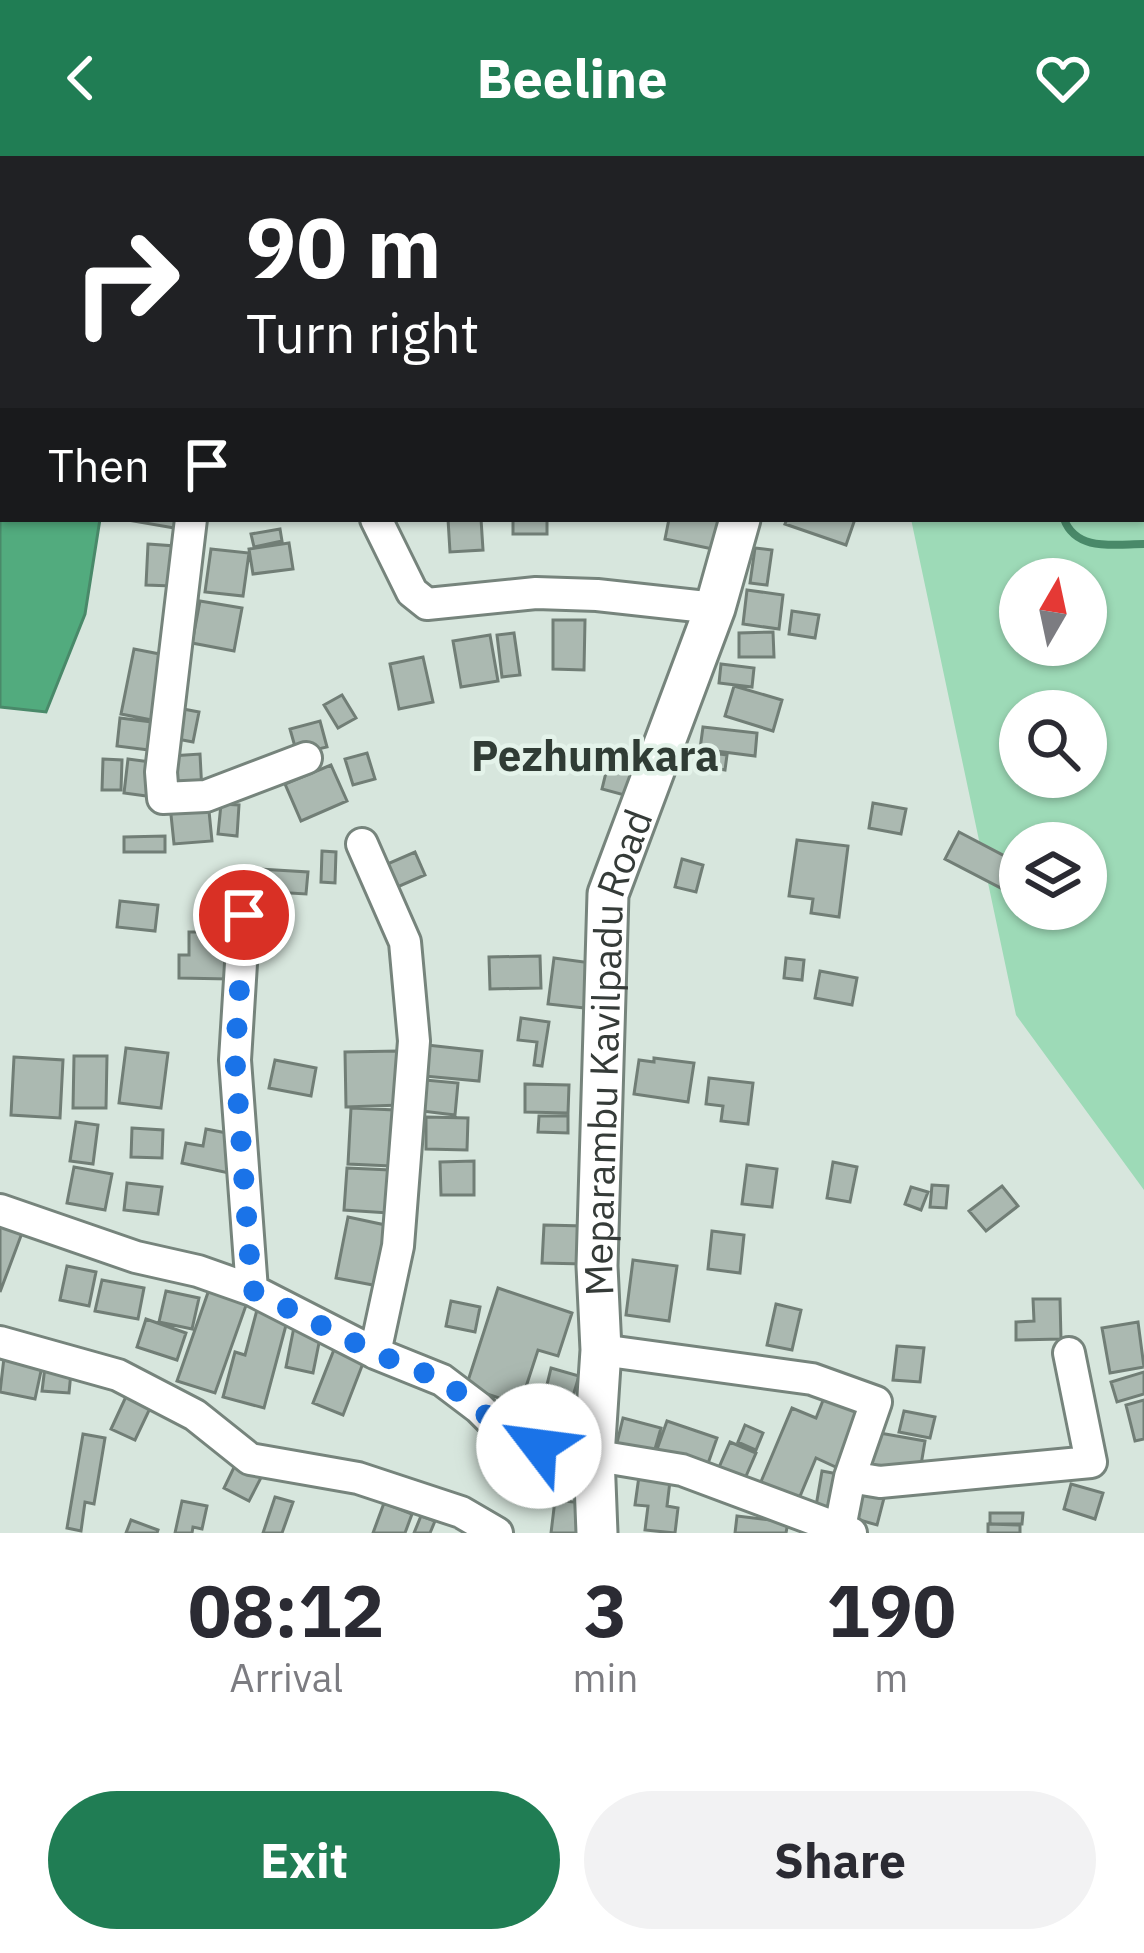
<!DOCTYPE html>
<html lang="en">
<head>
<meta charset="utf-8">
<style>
  :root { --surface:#fff; --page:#f2f2f3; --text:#2b2b33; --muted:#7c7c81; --accent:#207d54 }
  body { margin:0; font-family:"IBM Plex Sans",sans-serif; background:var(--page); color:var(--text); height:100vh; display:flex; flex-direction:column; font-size:45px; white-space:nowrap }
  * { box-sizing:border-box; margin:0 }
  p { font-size:39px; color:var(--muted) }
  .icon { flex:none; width:66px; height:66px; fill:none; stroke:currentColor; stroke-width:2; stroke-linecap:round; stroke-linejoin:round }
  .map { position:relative; height:1377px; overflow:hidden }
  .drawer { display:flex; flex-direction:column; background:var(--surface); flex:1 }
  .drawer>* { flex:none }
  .top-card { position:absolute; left:0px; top:0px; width:1146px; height:366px; box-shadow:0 3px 9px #0004; background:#202124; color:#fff; overflow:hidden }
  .needle { width:78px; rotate:9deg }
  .tools { position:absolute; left:999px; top:402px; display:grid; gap:24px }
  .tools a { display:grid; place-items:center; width:108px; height:108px; border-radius:50%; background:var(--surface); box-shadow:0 3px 9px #0004; font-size:60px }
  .pin { position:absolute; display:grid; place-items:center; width:102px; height:102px; color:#fff; margin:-51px; border:6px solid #fff; border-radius:50%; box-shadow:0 3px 12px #0007 }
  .me { position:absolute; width:132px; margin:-66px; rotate:300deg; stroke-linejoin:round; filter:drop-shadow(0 0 9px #0008) }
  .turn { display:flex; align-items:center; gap:42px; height:252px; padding:0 48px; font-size:54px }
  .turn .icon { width:156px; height:156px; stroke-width:2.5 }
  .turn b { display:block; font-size:84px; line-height:102px }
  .then { display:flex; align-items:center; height:114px; padding:0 48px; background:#0003; gap:24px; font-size:45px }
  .eta { display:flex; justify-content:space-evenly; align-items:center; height:204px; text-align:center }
  .eta b { font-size:72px; font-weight:700; line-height:84px }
  .button { display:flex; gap:24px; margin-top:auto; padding:24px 48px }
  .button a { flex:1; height:138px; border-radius:72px; background:var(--accent); color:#fff; font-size:48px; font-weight:700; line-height:138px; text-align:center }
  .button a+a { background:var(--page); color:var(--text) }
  header { display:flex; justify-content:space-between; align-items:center; height:156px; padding:0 48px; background:var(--accent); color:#fff; font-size:54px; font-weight:700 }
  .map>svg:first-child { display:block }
</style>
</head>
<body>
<header><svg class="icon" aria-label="back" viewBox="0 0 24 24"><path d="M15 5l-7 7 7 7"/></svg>Beeline<svg class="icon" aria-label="heart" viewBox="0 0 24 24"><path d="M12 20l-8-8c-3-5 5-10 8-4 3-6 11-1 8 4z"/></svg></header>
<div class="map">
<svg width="1144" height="1377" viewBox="0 0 1144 1377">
  <rect width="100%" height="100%" fill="#d7e6dd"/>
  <path fill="#9ddab7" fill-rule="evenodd" d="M947,0H1144V1034L1016,859L911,363H1143V3H944ZM1020,423H1086V489H1020ZM1020,555H1086V621H1020ZM1020,687H1086V753H1020Z"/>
  <path fill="#52ab7e" stroke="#498969" stroke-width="3" d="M0,279H3V363H100L85,458L46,556L0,551Z"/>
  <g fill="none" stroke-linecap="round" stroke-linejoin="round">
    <path stroke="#498969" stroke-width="8" d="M1068,3L1070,0
      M1064,363C1076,396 1115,388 1144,388"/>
  </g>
  <path fill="#abb9b1" stroke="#717e76" stroke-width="3" d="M122,363H181L180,373Z
    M448,363H481L483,394L450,396Z
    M513,363H547V378H513Z
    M669,363H729L722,395L665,383Z
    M787,363H855L846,389L785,368Z
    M280,373L282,385L254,391L251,378Z
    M289,387L293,413L253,418L249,393Z
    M148,388L175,390L172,430L146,429Z
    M755,392L772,394L767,429L750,427Z
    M211,393L249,397L243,440L205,436Z
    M747,434L783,439L779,473L743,468Z
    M200,445L242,452L234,495L192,487Z
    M792,455L819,459L815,482L789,478Z
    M553,464H585L584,514L553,513Z
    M773,476L774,501H739V477Z
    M514,477L520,519L502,521L497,479Z
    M490,479L498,525L461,531L453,485Z
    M134,493L170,500L157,565L121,558Z
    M423,501L433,546L399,553L390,508Z
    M721,508L754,512L752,531L719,527Z
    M734,530L782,544L773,575L725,560Z
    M342,539L356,562L338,572L324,549Z
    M178,552L199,556L193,586L172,582Z
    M120,562L160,567L157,595L117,590Z
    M320,565L327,591L297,598L290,573Z
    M703,571L757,577L755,600L700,593Z
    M698,595L727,599L725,614L696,609Z
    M367,597L375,623L353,629L345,603Z
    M200,598L202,636L173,637L171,600Z
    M610,600L648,610L639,643L602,633Z
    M103,603L122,604L121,634H102Z
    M128,603L158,607L154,641L124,637Z
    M331,609L347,645L301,665L285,628Z
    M208,645L212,685L174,688L170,649Z
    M873,647L906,653L901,678L869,672Z
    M221,648L239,649L237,680L218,678Z
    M959,676L1020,708V742L945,703Z
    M165,680V696H124V681Z
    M797,684L848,690L839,761L811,757L813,743L789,740Z
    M322,695L336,696L335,727L321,726Z
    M415,696L425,719L395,732L385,709Z
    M682,703L703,709L696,736L675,731Z
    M259,713L308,716L306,738L257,735Z
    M120,745L158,749L155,775L117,771Z
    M189,776H229V823L179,822V799H189Z
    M540,800L541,832L490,833L489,801Z
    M554,802L599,808L594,853L548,848Z
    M786,802L804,804L802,824L784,822Z
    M820,815L857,822L852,849L815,842Z
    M521,862L549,866L542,910L534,909L537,886L518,884Z
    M427,889L482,895L479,925L424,920Z
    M126,892L168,897L161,952L119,947Z
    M398,895L400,949L346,951L345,896Z
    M74,900H107L106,952H73Z
    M14,901L63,904L60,962L11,959Z
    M654,902L694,907L688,946L634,938L639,904L654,906Z
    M275,904L316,912L311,940L269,932Z
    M709,922L753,927L748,968L721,965L723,950L706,948Z
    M425,924L458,927L455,959L422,955Z
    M525,928L569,929L568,957L525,956Z
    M351,952L395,954L391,1010L348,1008Z
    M539,960H568V977L538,976Z
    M426,961L468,962L467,994L426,993Z
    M76,966L98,969L93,1008L70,1005Z
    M132,972L163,974L162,1002L131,1001Z
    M206,973L237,979L229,1017L182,1007L186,987L203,990Z
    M474,1005V1039H441L440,1006Z
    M833,1006L857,1011L850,1046L827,1042Z
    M747,1009L777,1013L772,1051L742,1048Z
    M74,1011L112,1018L105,1054L67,1047Z
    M347,1012L390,1014L388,1057L344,1054Z
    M127,1027L162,1031L158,1058L124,1054Z
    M932,1029L948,1030L946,1052L930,1051Z
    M1002,1030L1018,1050L986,1075L969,1055Z
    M911,1031L928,1036L921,1054L905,1048Z
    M0,1060L25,1069L0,1136Z
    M348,1061L390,1070L378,1130L336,1122Z
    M544,1069L585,1070L584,1108L542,1107Z
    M712,1075L744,1079L740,1117L708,1113Z
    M633,1104L677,1110L669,1165L626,1159Z
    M67,1110L96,1116L89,1150L60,1144Z
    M102,1124L144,1132L138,1163L95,1155Z
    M211,1128L249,1141L215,1237L177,1225Z
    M498,1132L572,1157L558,1200L538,1194L520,1249L466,1231Z
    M166,1135L199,1142L192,1173L159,1166Z
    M1033,1143H1060L1061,1183L1016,1184V1166L1034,1165Z
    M451,1145L480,1151L475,1176L446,1170Z
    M776,1148L801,1154L792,1194L767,1189Z
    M258,1150L289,1158L264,1252L223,1241L235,1196L245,1199Z
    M146,1163L186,1177L177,1204L137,1191Z
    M1138,1166L1144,1211L1110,1217L1102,1172Z
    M294,1171L321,1177L313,1217L286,1211Z
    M337,1186L367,1197L343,1259L313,1247Z
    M897,1190L924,1192L920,1226L893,1224Z
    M5,1193L44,1201L35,1243L0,1236Z
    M46,1203L72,1206L69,1237L42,1235Z
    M551,1212L579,1220L573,1240L546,1233Z
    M1144,1216V1238L1117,1246L1111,1226Z
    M129,1234L153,1246L135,1284L111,1273Z
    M535,1235L591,1245L582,1291L527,1280Z
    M826,1237L865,1254L840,1313L816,1302L798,1345L760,1328L792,1252L816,1262Z
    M1144,1244V1283L1135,1285L1126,1249Z
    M904,1255L935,1261L930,1282L899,1276Z
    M623,1262L661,1272L653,1300L616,1291Z
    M667,1265L717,1282L705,1316L655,1299Z
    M745,1269L763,1277L756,1294L738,1286Z
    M874,1276L925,1285L919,1321L868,1311Z
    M83,1278L105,1282L94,1348L85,1346L81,1375L67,1372Z
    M730,1286L756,1297L743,1327L717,1316Z
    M239,1301L265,1314L249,1345L224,1332Z
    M640,1313L671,1317L667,1350L678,1352L675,1377L645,1374L648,1350L635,1349Z
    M822,1315L843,1319L836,1360L815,1356Z
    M1071,1328L1103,1337L1095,1363L1064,1353Z
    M857,1331L885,1338L877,1369L849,1361Z
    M275,1341L293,1346L282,1377H263Z
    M555,1344L583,1347L579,1377H551Z
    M182,1345L207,1350L202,1373L193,1371L192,1377H175Z
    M384,1347L412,1358L405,1377H373Z
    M990,1357H1023L1022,1368H990Z
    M421,1360L435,1365L430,1377H414Z
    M737,1360L788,1366L786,1377H735Z
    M131,1364L158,1374L157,1377H126Z
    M988,1368L1020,1369V1377H988Z"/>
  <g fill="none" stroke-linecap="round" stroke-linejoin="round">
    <g stroke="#76847c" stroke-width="36">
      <path id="minor" d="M9,3V0
        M0,252L3,251
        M191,363L161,616L163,642L206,640L306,602
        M376,363L412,436L427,448L536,437L597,439L715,452
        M362,688L405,786L414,885L398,1090L375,1197
        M244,759L235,904L252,1134
        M0,1054L136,1101L198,1115L252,1134L375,1197L442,1224L479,1252L513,1286L682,1314L851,1377
        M0,1186L118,1219L195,1259L250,1303L358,1322L461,1356L497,1377
        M601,1194L812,1223L876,1246L850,1321L840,1372
        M850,1321L880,1326L1091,1306L1069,1197"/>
    </g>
    <g stroke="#76847c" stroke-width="45">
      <g id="major">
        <path d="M903,3L905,0"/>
        <path id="s1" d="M597,1377L594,1300L601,1194L597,1110L608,738L715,452L740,363"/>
      </g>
    </g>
    <use href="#minor" stroke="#fff" stroke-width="30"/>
    <use href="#major" stroke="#fff" stroke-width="39"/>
  </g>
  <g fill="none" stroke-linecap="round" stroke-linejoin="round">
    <path stroke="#1a73e8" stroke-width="21" stroke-dasharray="0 37.8" d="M244,759L235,904L252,1134L375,1197L442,1224L479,1252L513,1286L539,1290"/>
  </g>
  <g text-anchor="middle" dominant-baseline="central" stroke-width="9" stroke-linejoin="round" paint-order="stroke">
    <g font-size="39" fill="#353b38" stroke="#e4f3ea">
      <text stroke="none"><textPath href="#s1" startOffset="483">Meparambu Kavilpadu Road</textPath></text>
    </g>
    <g font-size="42" font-weight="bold" fill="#303c35" stroke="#e4f3ea">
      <text x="595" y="599">Pezhumkara</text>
    </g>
  </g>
</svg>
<div class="tools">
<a><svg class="needle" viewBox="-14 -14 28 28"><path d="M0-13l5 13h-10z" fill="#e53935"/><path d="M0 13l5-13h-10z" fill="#7c7c81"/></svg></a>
<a><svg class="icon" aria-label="search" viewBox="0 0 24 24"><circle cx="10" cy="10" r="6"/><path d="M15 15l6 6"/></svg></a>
<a><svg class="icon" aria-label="layers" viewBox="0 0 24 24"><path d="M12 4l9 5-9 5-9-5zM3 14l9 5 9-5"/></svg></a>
</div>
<div class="pin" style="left:244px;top:759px;background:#d93025"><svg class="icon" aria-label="arrive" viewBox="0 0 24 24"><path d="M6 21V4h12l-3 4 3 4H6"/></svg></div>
<svg class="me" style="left:539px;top:1290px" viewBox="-20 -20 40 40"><circle r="19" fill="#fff"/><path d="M0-13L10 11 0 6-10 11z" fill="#1a73e8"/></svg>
<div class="top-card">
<div class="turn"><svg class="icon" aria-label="right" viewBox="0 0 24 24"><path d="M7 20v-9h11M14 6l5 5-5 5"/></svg><div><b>90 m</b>Turn right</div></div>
<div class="then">Then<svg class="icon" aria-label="arrive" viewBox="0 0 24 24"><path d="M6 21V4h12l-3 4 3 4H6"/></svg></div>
</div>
</div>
<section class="drawer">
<div class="eta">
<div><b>08:12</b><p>Arrival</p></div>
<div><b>3</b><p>min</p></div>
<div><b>190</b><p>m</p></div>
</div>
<div class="button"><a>Exit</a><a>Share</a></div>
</section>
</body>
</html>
